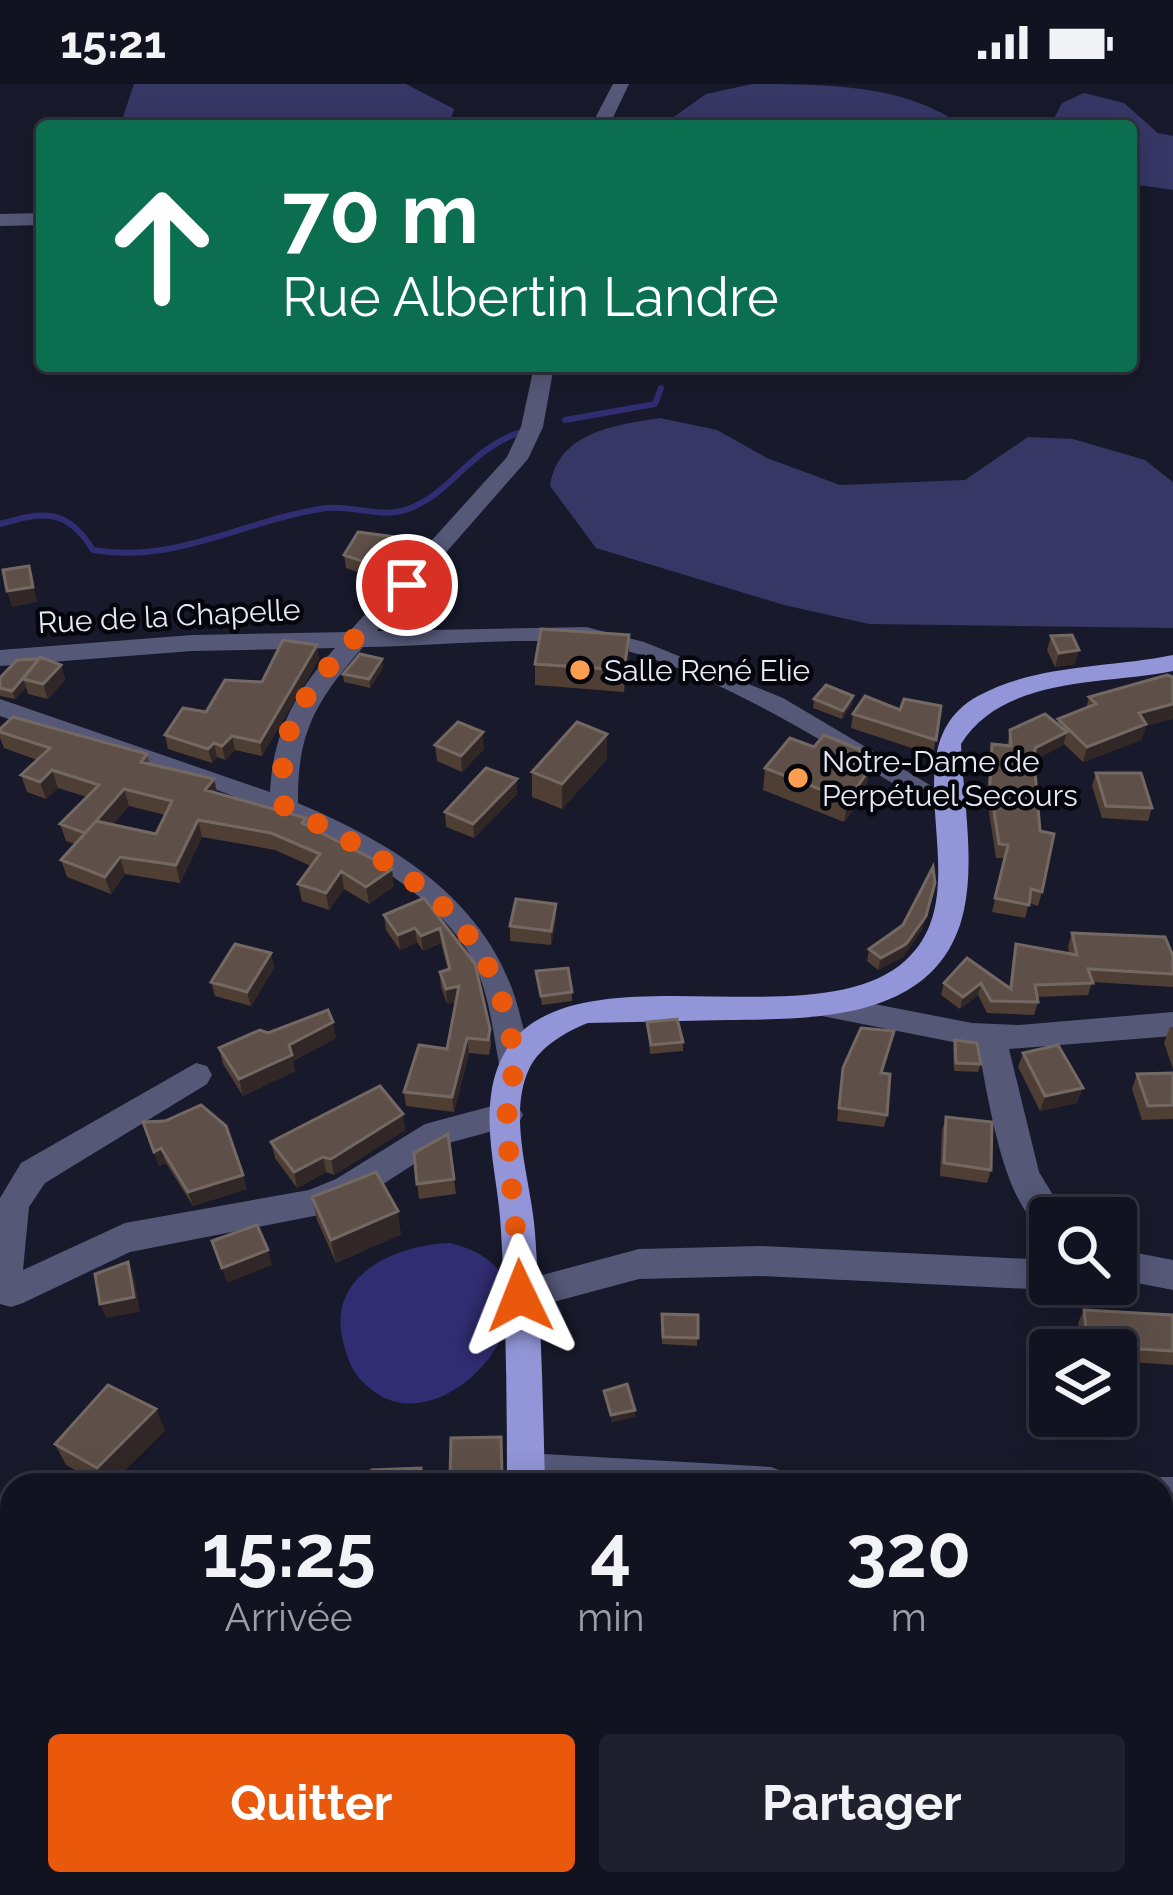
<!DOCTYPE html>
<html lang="fr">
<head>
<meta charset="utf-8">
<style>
  :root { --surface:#121320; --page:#1f202d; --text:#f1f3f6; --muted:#9c9ea5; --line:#31323e; --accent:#ea580c }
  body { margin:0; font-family:Raleway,sans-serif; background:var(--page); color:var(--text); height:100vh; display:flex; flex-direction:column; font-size:45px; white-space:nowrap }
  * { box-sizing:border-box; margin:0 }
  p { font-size:39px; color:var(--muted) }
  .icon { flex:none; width:66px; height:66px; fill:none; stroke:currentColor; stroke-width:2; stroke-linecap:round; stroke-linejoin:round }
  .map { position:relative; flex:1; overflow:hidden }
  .sheet { position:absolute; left:0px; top:1389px; width:1173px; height:423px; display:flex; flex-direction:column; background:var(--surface); border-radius:36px 36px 0 0; box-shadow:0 6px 30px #0003,0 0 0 3px var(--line) }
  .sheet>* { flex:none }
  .top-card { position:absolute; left:36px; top:36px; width:1101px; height:252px; border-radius:12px; box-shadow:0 6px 30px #0003,0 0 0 3px var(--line); background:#0b6e4f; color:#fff; overflow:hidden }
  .buttons { position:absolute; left:1029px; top:1113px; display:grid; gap:24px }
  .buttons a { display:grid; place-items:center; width:108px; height:108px; border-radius:12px; background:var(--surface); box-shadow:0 6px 30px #0003,0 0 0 3px var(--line); font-size:60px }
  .pin { position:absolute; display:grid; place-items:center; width:102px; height:102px; color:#fff; margin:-51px; border:6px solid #fff; border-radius:50%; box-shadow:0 3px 12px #0007 }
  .me { position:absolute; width:132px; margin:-66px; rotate:358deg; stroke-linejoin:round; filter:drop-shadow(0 0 9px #0008) }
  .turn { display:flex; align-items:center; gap:42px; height:252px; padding:0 48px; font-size:54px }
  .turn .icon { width:156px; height:156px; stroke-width:2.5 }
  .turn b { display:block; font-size:84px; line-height:102px }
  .eta { display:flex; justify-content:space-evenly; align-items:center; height:204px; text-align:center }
  .eta b { font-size:72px; font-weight:700; line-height:84px }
  .button { display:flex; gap:24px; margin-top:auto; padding:24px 48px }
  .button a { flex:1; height:138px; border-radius:12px; background:var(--accent); color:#fff; font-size:48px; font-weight:700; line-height:138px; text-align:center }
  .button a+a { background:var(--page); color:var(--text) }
  .status { display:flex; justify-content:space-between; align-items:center; height:84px; padding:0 60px; background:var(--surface); direction:ltr }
  .status svg { height:33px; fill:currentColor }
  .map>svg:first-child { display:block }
</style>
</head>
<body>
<div class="status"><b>15:21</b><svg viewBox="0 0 49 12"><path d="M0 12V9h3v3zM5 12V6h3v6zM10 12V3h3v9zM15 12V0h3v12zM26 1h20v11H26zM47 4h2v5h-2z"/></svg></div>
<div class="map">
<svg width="1173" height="1811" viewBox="0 0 1173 1811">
  <rect width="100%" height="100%" fill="#18192a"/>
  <path fill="#363765" d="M134,0H406L454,25L449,42H120Z
    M752,0C824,0 905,0 963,42H661L706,10Z
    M1084,9L1124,19L1158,49L1173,52V106L1131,100V42H1050L1062,19Z
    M660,334L717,346L767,374L840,401L965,396L1028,353L1073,355L1145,376L1173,398V544L869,540L784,521L596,464L550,402C558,348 615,341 660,334Z"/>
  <path fill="#312d72" d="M450,1159C590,1192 451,1369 372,1306C355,1292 350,1283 344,1261C324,1193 393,1161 450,1159Z"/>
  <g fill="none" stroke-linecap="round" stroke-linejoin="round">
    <path stroke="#312d72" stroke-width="6" d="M565,336L655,320L661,304
      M0,440C44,427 67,424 93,466C178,480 244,436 326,424C353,421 382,435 408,425C451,410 469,365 521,348"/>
    <path fill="#565878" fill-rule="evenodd" d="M613,0H629L609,42H591Z
      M42,129V141L0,142V130Z
      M534,282H554L543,343L528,375L377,547L586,543L644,558L783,614L962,720L948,729L938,727C848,673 688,567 583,559C511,553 435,562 363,563C317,616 297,647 298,719C399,762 495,821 521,935C525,952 534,973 526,989H504L499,980C492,942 488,900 467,866C388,741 134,681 0,632V615L270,708C273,648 296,607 335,564L192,567L0,582V566L192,551L349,548L507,373L521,343Z
      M828,911L972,939L1019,941L1173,928V952L1009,965L1039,1088L1067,1134H1050V1148C1003,1132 988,1008 978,963L817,931L813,923L817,915Z
      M196,979L207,982L212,991L207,1000L45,1099L29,1123L23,1186L125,1139L309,1106L336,1095L425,1040L507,1018L518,1022L523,1031L518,1040L445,1060L360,1115L324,1130L130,1168L23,1219L11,1223L0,1220V1114L21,1079Z
      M760,1162L1050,1176V1200H1063L1050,1206L760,1192L639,1195L520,1227L508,1223L503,1212L508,1201L520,1197L639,1165Z
      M1116,1165L1173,1176V1206L1116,1195Z
      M526,1369L771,1383L784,1388L790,1401H517L507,1387L513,1375Z
      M1161,1393H1173V1429H1161V1401H1147Z
      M0,1513H12V1553H0Z
      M169,1800H213L209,1811H165Z"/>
    <path fill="#9296d8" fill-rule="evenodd" d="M1173,571V587C1103,601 1003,592 961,660C963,713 975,774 964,826C940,937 816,935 727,936C680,937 634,938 588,939C567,947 541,962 530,983C506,1031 532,1099 535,1149C541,1233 543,1317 545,1401H507C507,1316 506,1231 501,1147C499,1102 485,1056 491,1011C515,835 806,968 906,876C984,805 883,664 978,612C1036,580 1110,584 1173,571Z
      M543,1800H589L594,1811H548Z"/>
  </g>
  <path fill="#4e3e34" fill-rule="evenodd" d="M397,466L381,496L346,484L344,471Z
    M629,551V572L624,608L535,601V580Z
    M1051,552L1075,580L1055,583L1047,566Z
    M317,561L319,575L262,672L235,666L225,676L217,673L212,679L168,665L165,651L262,598Z
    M382,575L383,584L370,604L344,598L343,590Z
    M61,581L65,596L48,615L28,610L26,603L15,615L0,612V594Z
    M853,612L852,620L842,635L813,624L814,615Z
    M1089,613L1146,642L1141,656L1083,678L1064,660L1035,676L1034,688L1042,808L1038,822L1029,819L1025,834L992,828L1005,774H996L987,715L989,674L992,660L1007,662L1010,646L1057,640L1058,635L1086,625Z
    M941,622L933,671L851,644L853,630Z
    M0,645L147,670L150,680L217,709L307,742L394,802L369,820L344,805L329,826L302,817L298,800L311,782L275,766L202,753L180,799L125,790L111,810L67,793L61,776L75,760L66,757L60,740L87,713L58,704L46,715L27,708L21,691L37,676L4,664L0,654ZM129,722L165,731L156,750L113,740Z
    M435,661L484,665L462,688L437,677Z
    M814,663L861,666L859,682L869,686L866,708L844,738L763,706L765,684Z
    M607,675L562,725L532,713V688Z
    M1096,689L1152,724L1148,737L1102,734L1092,702Z
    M517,710L474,754L446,743L445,728Z
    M424,814L490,945L491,960L489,971L469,969L454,1028L406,1022L404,1008L447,965L456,918L447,920L441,903L440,888L448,886L441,859L423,867L417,858L400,866L386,846L384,831Z
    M556,835L551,861L510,857V842Z
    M923,844L903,873L878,886L867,877L869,865Z
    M1072,849L1173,872V903L1092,898L1088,911L1037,913L1038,918L1034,931L987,929L978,911L960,925L941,911L944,899L967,874L1009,904L1013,873L1016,860L1069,870L1068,862Z
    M271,869L274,884L251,922L215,912L211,898Z
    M536,887L572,908V917L542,921Z
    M647,938L683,958V967L650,970Z
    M1170,943H1173V985L1164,959Z
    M894,947L882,989L887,1031L884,1043L837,1037L843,984Z
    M268,949L336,954L293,977L295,987L243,1012L223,980L219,964Z
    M955,956L981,980L978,988L954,987L953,965Z
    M1023,969L1077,1019L1040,1027L1018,983Z
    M1173,989V1035L1142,1036L1132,1005L1137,990Z
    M403,1030L405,1046L334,1091L326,1088L297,1104L275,1074L271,1058Z
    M946,1033L991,1086L987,1099L940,1092L942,1046Z
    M143,1038L247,1105L193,1122L166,1079L159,1082Z
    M448,1050L456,1110L419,1115L414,1069Z
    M312,1113L401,1150L336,1179L317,1136Z
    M1084,1226L1173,1231V1281L1116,1277V1266H1081L1078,1239Z
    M662,1230L698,1231L697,1262L662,1260Z
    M165,1346L110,1401H101L66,1381L55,1360Z
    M502,1365L503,1401H451L450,1392Z
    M30,1800H153L64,1811Z"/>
  <path fill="#312727" d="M396,453L397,466L381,496L379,483Z
    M29,482L37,518L12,523L7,507Z
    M629,551V572L624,608V586Z
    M317,561L319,575L262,672L260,658Z
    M1079,566L1075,580L1055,583L1059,569Z
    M40,575L23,595L26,603L15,615L12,607Z
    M382,575L383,584L370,604L369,595Z
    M61,581L65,596L48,615L43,600Z
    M853,612L852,620L842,635L843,627Z
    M1173,620V635L1146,642L1141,656L1083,678L1087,663L1139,629Z
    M483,648L484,665L462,688L461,672Z
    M1067,648L1063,662L1031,677L1035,664Z
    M607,650V675L562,725V700Z
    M232,652L235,666L225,676L222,662Z
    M214,659L217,673L212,679L208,665Z
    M52,686L58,704L46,715L40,698Z
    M869,686L866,708L844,738L848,716Z
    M214,695L218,712L205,706Z
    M517,695V710L474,754L473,740Z
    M124,705L129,722L91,766L85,749Z
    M198,736L202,753L180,799L176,781Z
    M120,773L125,790L111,810L105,793Z
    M392,785L394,802L369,820L366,803Z
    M341,787L344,805L329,826L326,809Z
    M935,799L923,844L903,873L878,886L881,874Z
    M556,820V835L551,861V847Z
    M415,844L417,858L400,866L398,851Z
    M440,844L441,859L423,867L421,852Z
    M271,869L274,884L251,922L247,908Z
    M981,899L978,911L960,925L963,913Z
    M459,902L460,917L447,920L446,905Z
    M333,938L336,954L293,977L295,987L243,1012L239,995L289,961Z
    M467,954L469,969L454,1028L452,1013Z
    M1083,1004L1077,1019L1040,1027L1045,1012Z
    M403,1030L405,1046L334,1091L331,1075Z
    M161,1064L166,1079L159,1082L154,1068Z
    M323,1073L326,1088L297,1104L294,1088Z
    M243,1091L247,1105L193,1122L188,1108Z
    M398,1127L401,1150L336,1179L331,1156Z
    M268,1166L272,1181L227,1199L222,1184Z
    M128,1178L134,1193L140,1228L106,1234L100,1220Z
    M156,1325L165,1346L110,1401H105L97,1384Z
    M635,1326V1333L611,1339V1331Z
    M143,1800H153L149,1811H139Z
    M309,1800H322L311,1811H298Z"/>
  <path fill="#5e5048" stroke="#746863" stroke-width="3" fill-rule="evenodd" d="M358,448L396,453L379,483L344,471Z
    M29,482L33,503L7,507L3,486Z
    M541,545L629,551L624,586L535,580Z
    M1072,551L1079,566L1059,569L1051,552Z
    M283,556L317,561L260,658L232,652L222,662L214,659L208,665L165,651L183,624L206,628L225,596L262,598Z
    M360,570L382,575L369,595L343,590Z
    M40,573L61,581L43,600L23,595Z
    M39,575L12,607L0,604V594L17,576Z
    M1167,591L1173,593V620L1139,629L1146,640L1087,663L1058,635L1096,620L1089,613Z
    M826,601L853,612L843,627L814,615Z
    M865,612L900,626L904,615L941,622L936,656L853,630Z
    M1045,630L1067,648L1035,664V684L1024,689L1035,688L1040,747L1054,750L1042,808L1031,805L1029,821L995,814L1008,761L999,760L990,701L992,660L1011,662L1010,646Z
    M13,633L147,670L141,678L214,695L205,706L306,734L302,739L392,785L366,803L341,787L326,809L298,800L320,770L271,749L198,736L176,781L120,773L105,793L61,776L96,737L85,749L60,740L99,701L52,686L40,698L21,691L50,664L0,648V645ZM124,705L172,717L156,750L96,737Z
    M458,638L483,648L461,672L435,661Z
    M577,638L607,650L562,700L532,688Z
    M824,651L861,666L852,679L869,686L848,716L765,684L790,654L814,663Z
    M486,684L517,695L473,740L445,728Z
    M1096,689H1141L1152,724L1106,722Z
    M933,783L935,799L926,832L906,860L881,874L869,865L903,841Z
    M424,814L475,880L490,945L488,956L467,954L452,1013L404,1008L419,961L447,965L459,902L446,905L440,888L450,885L440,844L421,852L415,844L398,851L384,831Z
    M516,815L556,820L551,847L510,842Z
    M1072,849L1165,853L1173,872V890L1088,885L1093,899L1035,901L1038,918L991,917L981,899L963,913L944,899L967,874L1011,905L1016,860L1077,871Z
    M235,860L271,869L247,908L211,898Z
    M568,884L572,908L541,912L536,887Z
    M328,926L333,938L289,961L292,971L239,995L219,964L260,946L268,949Z
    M677,935L683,958L651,961L647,938Z
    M861,944L894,947L881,989L890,990L887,1031L839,1024L843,984Z
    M955,956L977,959L981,980L956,979Z
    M1058,961L1083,1004L1045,1012L1023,969Z
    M1173,989V1021L1148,1022L1137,990Z
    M380,1002L403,1030L331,1075L323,1073L294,1088L271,1058Z
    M201,1021L226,1042L243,1091L188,1108L161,1064L154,1068L143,1038L165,1037Z
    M946,1033L992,1038L991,1086L944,1079Z
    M448,1050L454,1095L417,1100L414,1069Z
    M376,1088L398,1127L331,1156L312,1113Z
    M257,1141L268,1166L222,1184L212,1157Z
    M128,1178L134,1213L100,1220L95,1190Z
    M1084,1226L1173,1231V1267L1088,1262Z
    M662,1230L698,1231V1254L663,1253Z
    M627,1300L635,1326L611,1331L604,1307Z
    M108,1301L156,1325L97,1384L55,1360Z
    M501,1353L502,1391L450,1392L451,1354Z
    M421,1384V1401H372V1386Z
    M564,1395H600V1401H564Z
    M48,1800H143L139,1811H64L66,1806Z
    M242,1800H309L298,1811H243L238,1807Z
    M397,1800H430V1811H398Z
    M500,1800H535V1811H500Z"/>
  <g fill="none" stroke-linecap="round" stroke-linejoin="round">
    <path stroke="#ea580c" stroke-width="21" stroke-dasharray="0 37.8" d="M407,501C364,548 297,600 284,666C281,683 284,704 284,722C401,784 496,827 514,973C516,990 507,1009 507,1028C508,1089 518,1150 520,1212"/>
  </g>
  <g fill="#fb9e50" stroke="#05050c" stroke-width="4.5">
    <circle cx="580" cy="586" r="12"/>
    <circle cx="798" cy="694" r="12"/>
  </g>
  <g text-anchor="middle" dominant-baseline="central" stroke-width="9" stroke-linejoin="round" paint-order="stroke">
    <g font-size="30" fill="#e8e9f5" stroke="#05050c">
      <text transform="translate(169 532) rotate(-3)">Rue de la Chapelle</text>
    </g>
    <g font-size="30" fill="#e8e9f5" stroke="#05050c" text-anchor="start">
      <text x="604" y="586">Salle René Elie</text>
      <text x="822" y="677">Notre-Dame de<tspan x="822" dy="34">Perpétuel Secours</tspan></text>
    </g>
  </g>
</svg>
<div class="buttons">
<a><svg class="icon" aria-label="search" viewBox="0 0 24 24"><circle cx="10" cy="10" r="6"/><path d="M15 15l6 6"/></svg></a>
<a><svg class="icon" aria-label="layers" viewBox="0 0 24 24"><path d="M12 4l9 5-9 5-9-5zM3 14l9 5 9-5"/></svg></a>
</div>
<div class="pin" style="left:407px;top:501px;background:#d93025"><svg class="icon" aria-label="arrive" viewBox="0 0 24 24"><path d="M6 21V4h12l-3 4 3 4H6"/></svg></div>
<svg class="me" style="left:520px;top:1212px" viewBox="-20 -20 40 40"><path d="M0-17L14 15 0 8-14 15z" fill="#ea580c" stroke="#fff" stroke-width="4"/></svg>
<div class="top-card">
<div class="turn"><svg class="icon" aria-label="ahead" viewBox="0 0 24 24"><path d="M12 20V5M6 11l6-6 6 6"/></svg><div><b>70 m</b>Rue Albertin Landre</div></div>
</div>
<section class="sheet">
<div class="eta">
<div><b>15:25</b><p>Arrivée</p></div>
<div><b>4</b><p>min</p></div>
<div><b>320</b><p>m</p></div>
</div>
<div class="button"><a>Quitter</a><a>Partager</a></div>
</section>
</div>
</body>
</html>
